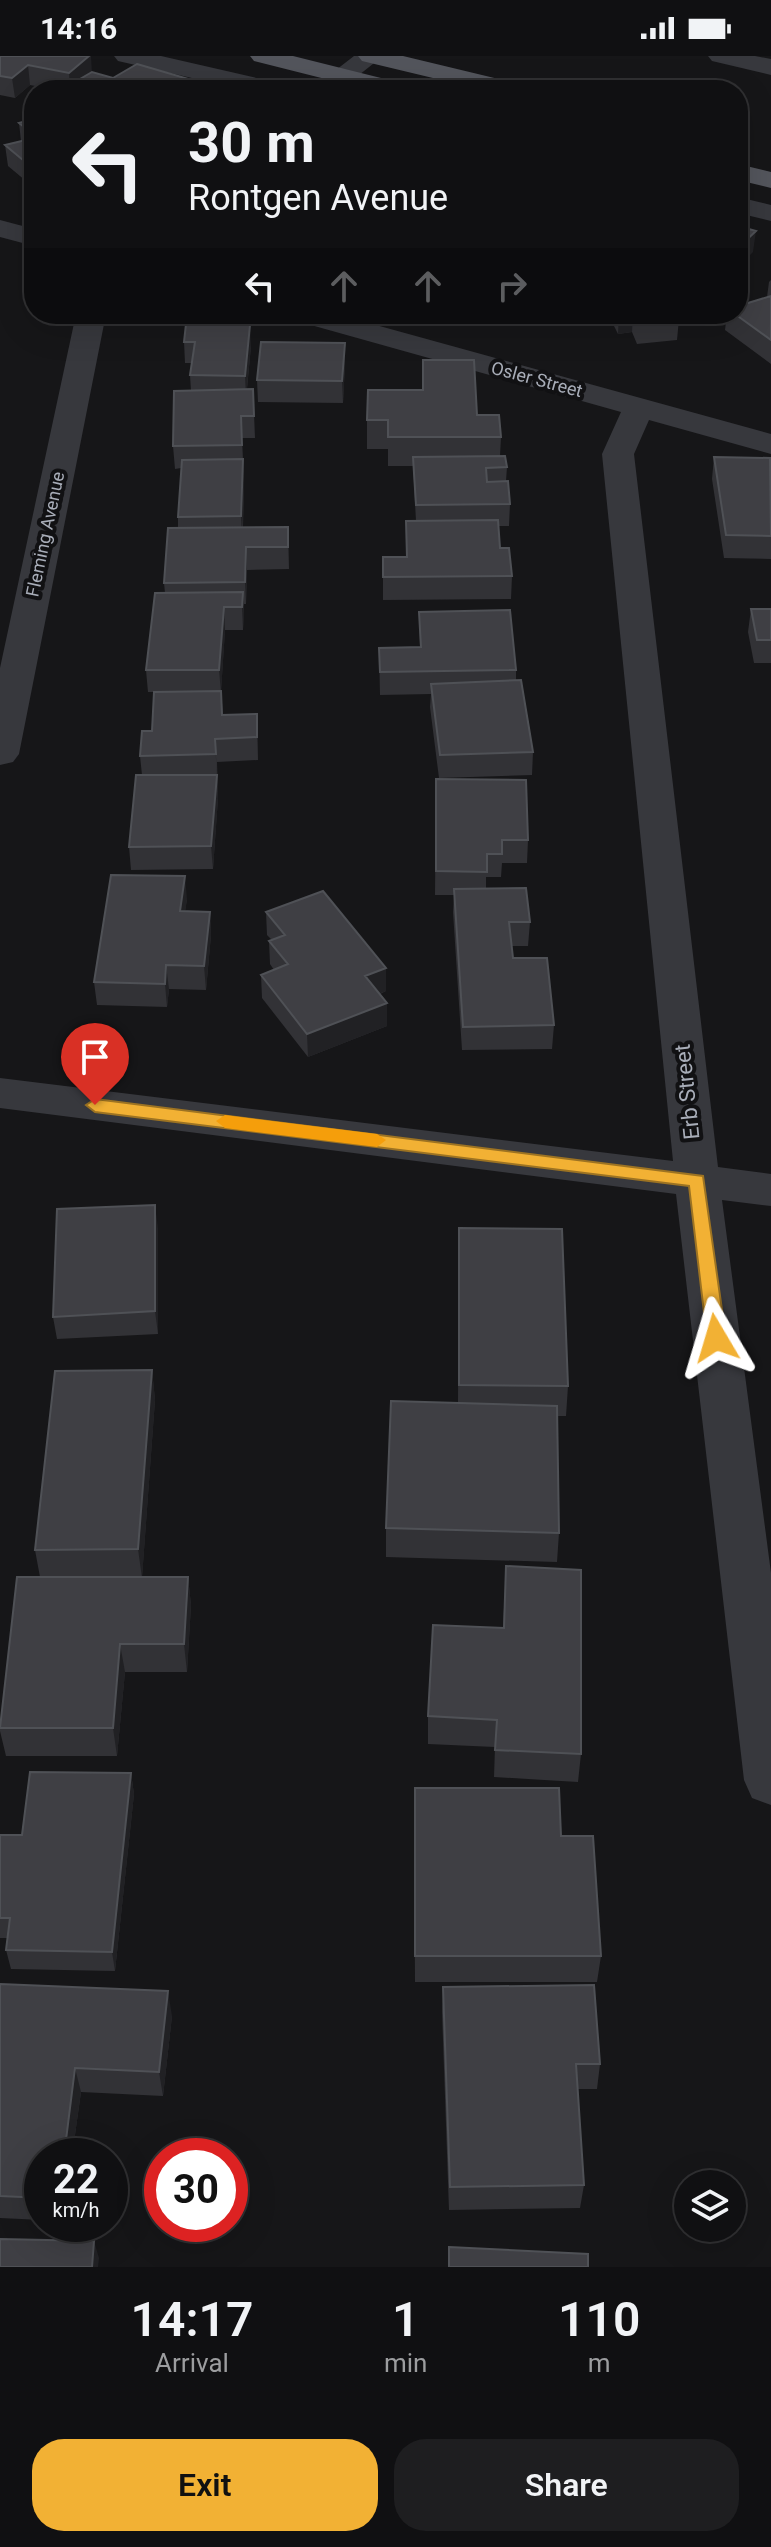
<!DOCTYPE html>
<html lang="en">
<head>
<meta charset="utf-8">
<style>
  :root { --surface:#101012; --page:#1e1e20; --text:#f1f3f6; --muted:#9c9d9f; --line:#303032; --accent:#f2b134 }
  body { margin:0; font-family:Roboto,sans-serif; background:var(--page); color:var(--text); height:100vh; display:flex; flex-direction:column; font-size:30px; white-space:nowrap }
  * { box-sizing:border-box; margin:0 }
  p { font-size:26px; color:var(--muted) }
  .icon { flex:none; width:44px; height:44px; fill:none; stroke:currentColor; stroke-width:2; stroke-linecap:round; stroke-linejoin:round }
  .map { position:relative; height:2211px; overflow:hidden }
  .sheet { display:flex; flex-direction:column; background:var(--surface); flex:1 }
  .sheet>* { flex:none }
  .guide { position:absolute; left:24px; top:24px; width:724px; height:244px; border-radius:32px; box-shadow:0 8px 32px #0002,0 0 0 2px var(--line); background:#101012; color:var(--text); overflow:hidden }
  .fabs { position:absolute; left:674px; top:2114px; display:grid; gap:16px }
  .fabs a { display:grid; place-items:center; width:72px; height:72px; border-radius:50%; background:var(--surface); box-shadow:0 8px 32px #0002,0 0 0 2px var(--line); font-size:40px }
  .speed { position:absolute; left:24px; top:2082px; display:flex; gap:16px; font-size:40px; font-weight:700; text-align:center }
  .speed>* { display:grid; place-content:center; width:104px; height:104px; border-radius:50%; background:var(--surface); box-shadow:0 8px 32px #0002,0 0 0 2px var(--line); line-height:1 }
  .speed small { font-size:20px; font-weight:400 }
  .speed .limit { border:12px solid #d22; background:#fff; color:#111 }
  .pin { position:absolute; display:grid; place-items:center; width:68px; height:68px; color:#fff; margin:-82px -34px; border-radius:50% 50% 50% 0; rotate:-45deg; box-shadow:0 0 8px #0007 }
  .pin .icon { rotate:45deg }
  .me { position:absolute; width:88px; margin:-44px; rotate:353deg; stroke-linejoin:round; filter:drop-shadow(0 0 6px #0008) }
  .turn { display:flex; align-items:center; gap:28px; height:168px; padding:0 32px; font-size:36px }
  .turn .icon { width:104px; height:104px; stroke-width:2.5 }
  .turn b { display:block; font-size:56px; line-height:68px }
  .lanes { display:flex; align-items:center; height:76px; padding:0 32px; background:#0003; justify-content:center; gap:40px; direction:ltr }
  .lanes .off { opacity:.35 }
  .eta { display:flex; justify-content:space-evenly; align-items:center; height:136px; text-align:center }
  .eta b { font-size:48px; font-weight:600; line-height:56px }
  .button { display:flex; gap:16px; margin-top:auto; padding:16px 32px }
  .button a { flex:1; height:92px; border-radius:32px; background:var(--accent); color:#111; font-size:32px; font-weight:600; line-height:92px; text-align:center }
  .button a+a { background:var(--page); color:var(--text) }
  .status { display:flex; justify-content:space-between; align-items:center; height:56px; padding:0 40px; background:var(--surface); direction:ltr }
  .status svg { height:22px; fill:currentColor }
  .map>svg:first-child { display:block }
</style>
</head>
<body>
<div class="status"><b>14:16</b><svg viewBox="0 0 49 12"><path d="M0 12V9h3v3zM5 12V6h3v6zM10 12V3h3v9zM15 12V0h3v12zM26 1h20v11H26zM47 4h2v5h-2z"/></svg></div>
<div class="map">
<svg width="771" height="2211" viewBox="0 0 771 2211">
  <rect width="100%" height="100%" fill="#161618"/>
  <g fill="none" stroke-linecap="round" stroke-linejoin="round">
    <path fill="#37383d" fill-rule="evenodd" d="M114,0H161L287,29L291,34H244L118,5Z
      M354,0H383L340,34H310Z
      M708,0H755L771,3V19L712,5Z
      M738,141L771,149V165L738,157Z
      M0,164L34,173V190L0,181Z
      M76,258H106L19,698L13,706L0,709V612Z
      M288,258H336L771,378V398L649,364L634,398L718,1111L771,1118V1150L722,1144L771,1517V1749L752,1742L744,1724L676,1138L0,1052V1022L673,1105L602,398L621,356L293,264Z"/>
    <path fill="#53555c" fill-rule="evenodd" d="M250,0H293L409,29L413,34H369L254,5Z
      M358,0H403L524,29L528,34H483L362,5Z
      M738,108L771,116V132L738,124Z"/>
  </g>
  <path fill="#323236" d="M0,0L92,17L113,22L202,34H76V32L74,34H57L30,29L15,42L0,39Z
    M34,63V130H32L8,110L5,89L21,85L19,67Z
    M771,224V308L725,274L727,258H738L767,241L769,226Z
    M608,258H677L679,263L677,284L637,288L632,276L618,278Z
    M186,268L251,290L247,333H253L255,382H242L244,426L243,471H288L289,513L247,514L246,548H244L243,574H225L221,635L223,659L257,658L258,704L217,706L218,742L213,813L131,814L129,791L142,719L140,700L152,675L154,636H148L146,614L165,537L164,527L178,472V461L181,412L175,413L173,390L191,335L190,319L192,307H185L184,286Z
    M345,287V308L343,347L258,346L257,324Z
    M423,304L501,381L500,400L507,411L506,425L510,448L509,470H498L500,492L512,520L511,543L383,544V501H407L406,465H416L413,410H388V393H367V364L422,334Z
    M714,401L771,408V503L724,502L712,423Z
    M751,553H771V607H754L748,576Z
    M419,556L516,614V624L533,696L532,719L439,722L430,651L431,638L380,639L379,592L420,591Z
    M436,723L528,784L527,807H502L501,821H486V833L530,866L528,890H512L513,902L554,969L552,993L462,994L453,856L454,839H435Z
    M187,843L185,855L210,856L211,879L206,934L169,933L167,951L97,949L94,926Z
    M266,856L386,935L380,938L387,970L308,1001L262,942L261,919L274,914L270,908L269,885L272,884L267,879Z
    M158,1172V1278L57,1283L53,1261Z
    M459,1172L568,1330L566,1360H557L559,1477L557,1506L386,1501V1472L458,1347Z
    M152,1314L155,1344L142,1521H188L191,1549L187,1616H125L117,1700H6L0,1675V1666L40,1521L35,1494Z
    M506,1510L581,1698L578,1726L494,1721L495,1691L428,1688V1660L503,1572Z
    M131,1717L134,1738L115,1915L11,1913L6,1894L8,1882H0V1779H22Z
    M414,1759L561,1780L601,1900L597,1926H415Z
    M0,1928L172,1960L163,2040L81,2036L72,2100H42V2164L0,2162Z
    M443,1931L600,2008L597,2033H578L584,2129L580,2152L449,2154L442,1956Z"/>
  <path fill="#212124" d="M89,0H91L92,18L75,26L76,32L70,34L69,17Z
    M28,9L30,29L15,42L12,22Z
    M202,27V34H190Z
    M34,109V130H32L30,110Z
    M756,175L753,196L738,211V192Z
    M619,258H633L632,276L618,278Z
    M250,269L251,290L246,341L245,320Z
    M345,287V308L343,347L342,325Z
    M243,403L244,426L242,483L241,460Z
    M246,491L247,514L246,548L245,526Z
    M243,536L244,559L243,574L242,551Z
    M224,551L225,574L221,636L219,614Z
    M215,683L218,742L213,813L211,790L217,719Z
    M185,820L187,843L182,878L180,855Z
    M210,856L211,879L206,934L204,910Z
    M166,909L169,933L167,951L165,928Z
    M386,912V935L366,943L365,920Z
    M387,947V970L308,1001L307,978Z
    M155,1149L158,1172V1278L155,1255Z
    M152,1314L155,1344L142,1522L138,1493Z
    M188,1521L191,1549L187,1616L184,1588Z
    M120,1588L125,1616L117,1700L113,1672Z
    M131,1717L134,1738L115,1915L112,1896Z
    M168,1935L172,1960L163,2040L159,2016Z
    M75,2012L81,2036L72,2100H64Z
    M94,2185L99,2202L98,2211H92Z"/>
  <path fill="#3f3f44" stroke="#4f5156" stroke-width="2" d="M0,0H89L69,17L28,9L12,22L0,20Z
    M137,8L202,27L190,33L192,34H101L75,26L92,16L113,22Z
    M34,63V79L19,67Z
    M34,82V109L30,110L5,89Z
    M738,170L756,175L738,192Z
    M771,240V284L735,258H738V250Z
    M635,258H677L679,263L639,267Z
    M186,268L250,269L245,320L190,319L195,286H184Z
    M261,286L345,287L342,325L257,324Z
    M423,304H474L477,359H499L501,381H388V364H367L368,334H423Z
    M253,333L254,360H241L242,389L173,390L174,335Z
    M505,400L507,411L486,412L487,426L508,425L510,448L416,449L413,401Z
    M714,401L770,402L771,480L726,479Z
    M243,403L241,460L178,461L182,404Z
    M498,464L500,492H509L512,520L383,521V501H407L406,465Z
    M288,471V491H246L245,526L164,527L168,472Z
    M243,536L242,551H224L219,614H146L155,537Z
    M751,553H771V584H757Z
    M510,554L516,614L380,616L379,592L421,591L419,556Z
    M521,624L533,696L440,699L431,628Z
    M221,635L222,659L257,658V681L215,683L216,698L140,700L142,675H152L154,636Z
    M136,719H217L211,790L129,791Z
    M436,723L526,724L528,784H502V798H487V816L436,815Z
    M111,819L185,820L180,855L210,856L204,910L166,909L165,928L94,926Z
    M526,832L530,866H509L513,902H547L554,969L463,971L454,833Z
    M323,835L386,912L365,920L387,947L307,978L261,919L288,908L269,885L285,879L266,856Z
    M155,1149V1255L53,1261L57,1153Z
    M459,1172L562,1173L568,1330L459,1329Z
    M152,1314L138,1493L35,1494L55,1315Z
    M391,1345L557,1350L559,1477L386,1472Z
    M506,1510L581,1514V1698L495,1694L497,1664L428,1660L433,1569L504,1572Z
    M17,1521H188L184,1588H120L113,1672H0Z
    M30,1716L131,1717L112,1896L6,1894L10,1862H0V1779H22Z
    M415,1732H559L561,1780H593L601,1900H415Z
    M0,1928L168,1935L159,2016L75,2012L64,2100H42V2142L0,2140Z
    M594,1929L600,2008H576L584,2129L450,2131L443,1931Z
    M0,2183L94,2185L92,2211H0Z
    M449,2191L588,2198V2211H449Z"/>
  <path fill="#f2b134" stroke="#9d7322" stroke-width="2" d="M95,1043L703,1120L726,1282L723,1288H710L707,1282L689,1130L95,1056L86,1049Z"/>
  <path fill="#f59e0b" d="M225,1059L377,1078L386,1084L377,1091L225,1072L216,1065Z"/>
  <g text-anchor="middle" dominant-baseline="central" stroke-width="8" stroke-linejoin="round" paint-order="stroke">
    <g font-size="18" fill="#a8adb8" stroke="#111113">
      <text transform="translate(537 323) rotate(15)">Osler Street</text>
      <text transform="translate(45 478) rotate(-78)">Fleming Avenue</text>
    </g>
    <g font-size="22" fill="#a8adb8" stroke="#111113">
      <text transform="translate(687 1036) rotate(-96)">Erb Street</text>
    </g>
  </g>
</svg>
<div class="fabs">
<a><svg class="icon" aria-label="layers" viewBox="0 0 24 24"><path d="M12 4l9 5-9 5-9-5zM3 14l9 5 9-5"/></svg></a>
</div>
<div class="speed"><div>22<small>km/h</small></div><div class="limit">30</div></div>
<div class="pin" style="left:95px;top:1049px;background:#d93025"><svg class="icon" aria-label="arrive" viewBox="0 0 24 24"><path d="M6 21V4h12l-3 4 3 4H6"/></svg></div>
<svg class="me" style="left:716px;top:1282px" viewBox="-20 -20 40 40"><path d="M0-17L14 15 0 8-14 15z" fill="#f2b134" stroke="#fff" stroke-width="4"/></svg>
<div class="guide">
<div class="turn"><svg class="icon" aria-label="left" viewBox="0 0 24 24"><path d="M17 20v-9H6M10 6l-5 5 5 5"/></svg><div><b>30 m</b>Rontgen Avenue</div></div>
<div class="lanes"><svg class="icon" aria-label="left" viewBox="0 0 24 24"><path d="M17 20v-9H6M10 6l-5 5 5 5"/></svg><svg class="icon off" aria-label="ahead" viewBox="0 0 24 24"><path d="M12 20V5M6 11l6-6 6 6"/></svg><svg class="icon off" aria-label="ahead" viewBox="0 0 24 24"><path d="M12 20V5M6 11l6-6 6 6"/></svg><svg class="icon off" aria-label="right" viewBox="0 0 24 24"><path d="M7 20v-9h11M14 6l5 5-5 5"/></svg></div>
</div>
</div>
<section class="sheet">
<div class="eta">
<div><b>14:17</b><p>Arrival</p></div>
<div><b>1</b><p>min</p></div>
<div><b>110</b><p>m</p></div>
</div>
<div class="button"><a>Exit</a><a>Share</a></div>
</section>
</body>
</html>
